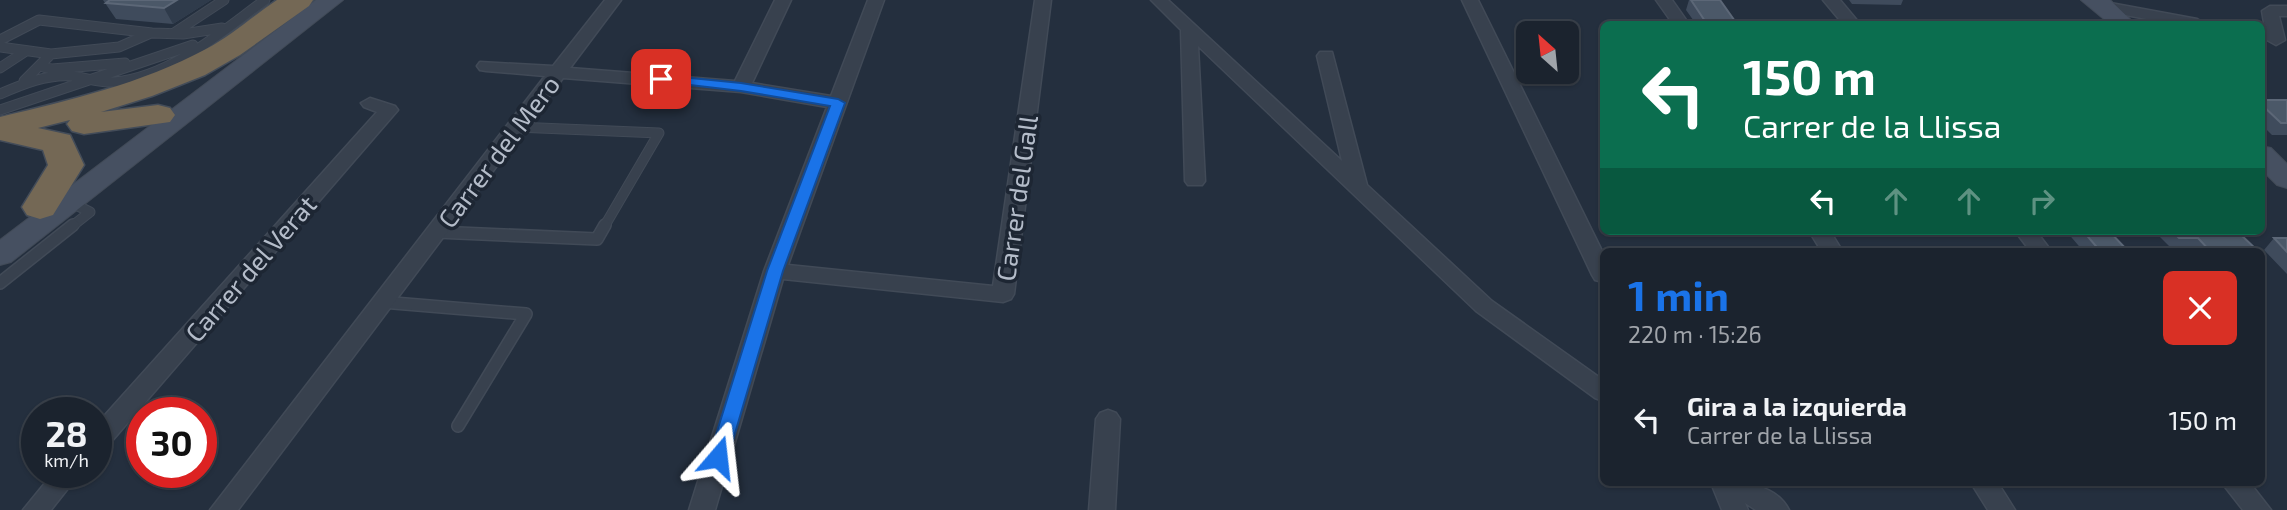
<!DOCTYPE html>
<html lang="es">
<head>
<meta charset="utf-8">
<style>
  :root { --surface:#1b232e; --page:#242b36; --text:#f1f3f6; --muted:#a0a4aa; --line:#39404a; --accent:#1a73e8 }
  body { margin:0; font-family:"Exo 2",sans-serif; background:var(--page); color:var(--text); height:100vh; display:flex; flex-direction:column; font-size:26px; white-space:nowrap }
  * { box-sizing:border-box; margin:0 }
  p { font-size:23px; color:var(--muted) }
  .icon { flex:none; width:38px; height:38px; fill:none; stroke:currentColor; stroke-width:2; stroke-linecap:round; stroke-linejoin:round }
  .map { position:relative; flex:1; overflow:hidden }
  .sheet { position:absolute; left:1600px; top:248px; width:665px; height:238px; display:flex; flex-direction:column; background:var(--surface); border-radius:10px; box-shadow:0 2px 5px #0004,0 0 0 2px var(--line) }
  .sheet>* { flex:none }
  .top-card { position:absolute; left:1600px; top:21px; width:665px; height:214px; border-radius:10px; box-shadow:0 2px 5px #0004,0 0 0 2px var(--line); background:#0b6e4f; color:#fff; overflow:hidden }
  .needle { width:46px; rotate:333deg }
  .controls { position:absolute; left:1516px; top:21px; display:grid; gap:14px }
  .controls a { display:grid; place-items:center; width:63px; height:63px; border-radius:10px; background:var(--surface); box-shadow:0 2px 5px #0004,0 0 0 2px var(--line); font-size:35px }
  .speed { position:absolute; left:21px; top:397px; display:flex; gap:14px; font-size:35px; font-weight:700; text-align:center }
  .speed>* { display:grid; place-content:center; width:91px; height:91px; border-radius:50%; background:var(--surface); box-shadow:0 2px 5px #0004,0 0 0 2px var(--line); line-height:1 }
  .speed small { font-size:18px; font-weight:400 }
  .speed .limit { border:10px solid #d22; background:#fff; color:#111 }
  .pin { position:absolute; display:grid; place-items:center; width:60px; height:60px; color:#fff; margin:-30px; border-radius:14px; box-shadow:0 4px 10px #0006 }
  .me { position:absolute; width:77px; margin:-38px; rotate:17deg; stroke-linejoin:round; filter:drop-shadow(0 0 5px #0008) }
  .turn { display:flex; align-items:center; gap:24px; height:147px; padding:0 28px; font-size:32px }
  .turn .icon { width:91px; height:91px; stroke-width:2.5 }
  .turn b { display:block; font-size:49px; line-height:60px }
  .lanes { display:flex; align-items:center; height:66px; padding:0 28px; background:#0003; justify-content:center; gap:35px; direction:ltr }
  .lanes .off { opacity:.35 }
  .round { display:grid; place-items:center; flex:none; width:74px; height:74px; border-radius:10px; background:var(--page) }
  .headline { display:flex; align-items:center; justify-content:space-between; height:119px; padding:0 28px }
  h1 { font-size:42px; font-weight:700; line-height:52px; color:var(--accent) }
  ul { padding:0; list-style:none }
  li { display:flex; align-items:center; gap:21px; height:105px; padding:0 28px }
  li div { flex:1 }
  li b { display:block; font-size:26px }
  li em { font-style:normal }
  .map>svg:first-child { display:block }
</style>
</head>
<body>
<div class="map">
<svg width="2287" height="510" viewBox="0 0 2287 510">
  <rect width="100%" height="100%" fill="#242f3e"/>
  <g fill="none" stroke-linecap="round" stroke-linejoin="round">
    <g stroke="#414a57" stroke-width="11">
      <path id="lane-far1" d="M174,33L224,0
        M0,40L39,20L152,33L183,34L222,28
        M0,47L51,54
        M42,63L43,67L52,69L125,63
        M0,68L26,51
        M24,81L51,54L119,47L151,33
        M0,94C23,84 47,74 72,76C87,78 100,83 115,82C172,76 221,32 265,0
        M0,110L193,45
        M516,127L659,133L604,227
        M70,202L90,212L71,227"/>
    </g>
    <g stroke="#414a57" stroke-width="14">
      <path id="lane" d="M436,232L597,239L605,225
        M0,283L73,225
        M382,302L526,314L458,426"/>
    </g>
    <g stroke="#414a57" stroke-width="3">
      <path id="street" d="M605,0H621L570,68L735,81L775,0H791L752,83L831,96L868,0H884L788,265L993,286L1035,0H1051L1014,294L1011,299L1003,302L783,279L715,510H689L764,271L827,107L741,92L563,78L238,510H210L545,76L486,71L480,70L477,66L480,62L553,66Z
        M1151,0H1168L1342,161L1317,56L1320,52H1332L1367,185L1492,301L1603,380V401L1595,398L1476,311L1198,46L1205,181L1202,185H1188L1185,181L1181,30Z
        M1462,0H1478L1603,253V282L1595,280L1592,275Z
        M1656,0H1672L1689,24H1673Z
        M1823,0H1840L1860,24H1843Z
        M2105,2L2197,19L2205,24H2173L2099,10L2097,7L2099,4Z
        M2270,6H2287V16H2279L2285,40L2276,45L2267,40L2262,11Z
        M370,98L395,106L398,110L105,449L96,451V425L377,112L364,107L361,103Z
        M1809,231H1830L1843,252H1822Z
        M2015,231H2036L2052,252H2031Z
        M1108,410L1116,413L1120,419L1115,510H1089L1096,419L1100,413Z
        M54,472H81L51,510H23Z
        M1711,483C1739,483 1774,481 1789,510H1756L1745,503L1748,510H1722Z
        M1971,483H1998L2015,510H1988Z
        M2222,483H2250L2271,510H2243Z"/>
    </g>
    <g stroke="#414a57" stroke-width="2">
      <path id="secondary" d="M316,0H343L11,262L0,265V240Z
        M2081,0H2110L2135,24H2110Z
        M2261,146L2271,148L2287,164V188L2277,185L2261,169Z"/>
    </g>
    <g stroke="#434c59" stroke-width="3">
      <path id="highway" d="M277,0H313L309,6L240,55L205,75L152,96L101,112L158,105L170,108L175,115L170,122L84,134L72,131L67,124L70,120L38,128L70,135L84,165L53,215L40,219L27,215L22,207L48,165L43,150L0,140V117C70,100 141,84 206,49C231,36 253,16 277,0Z"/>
    </g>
    <use href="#lane-far1" stroke="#38414e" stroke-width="9"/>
    <use href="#lane" stroke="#38414e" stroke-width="11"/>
    <use href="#street" fill="#38414e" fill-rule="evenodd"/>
    <use href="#secondary" fill="#465061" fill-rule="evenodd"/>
    <use href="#highway" fill="#746855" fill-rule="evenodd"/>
  </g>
  <path fill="#3f4b5c" d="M103,0H211L173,24L116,19Z
    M1689,0H1720L1737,24H1696L1686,10Z
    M1849,0H1903L1901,5L1852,4Z
    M2261,100H2287V135H2272L2261,124Z
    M1969,231H2007L2003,236L1974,237Z
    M2066,231H2109L2129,252H2084Z
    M2154,231H2237L2259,252H2193L2190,249H2172Z
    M2274,238H2287V274L2264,250Z"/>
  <path fill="#2f3b4b" d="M177,0H211L173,24L164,8Z"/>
  <path fill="#4b5868" stroke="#5c6777" stroke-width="2" d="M110,0H177L164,8L106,3Z
    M1691,0H1720L1737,24H1707Z
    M2261,100H2287V123H2281L2261,104Z
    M2083,231H2109L2129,252H2101Z
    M2172,231H2237L2259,252H2211L2198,238H2179Z
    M2274,238H2287V252Z"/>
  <path fill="#1a73e8" stroke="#114b97" stroke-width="2" d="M661,75L741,83L838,99L845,103L783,271L728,457L725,462L718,464L712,462L709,457L767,271L830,106L741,91L656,81L654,79Z"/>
  <g text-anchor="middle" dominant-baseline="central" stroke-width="7" stroke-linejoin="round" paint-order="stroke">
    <g font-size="26" fill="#b4bcc9" stroke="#1d2633">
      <text transform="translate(498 151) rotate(-53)">Carrer del Mero</text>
      <text transform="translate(1016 198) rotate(-82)">Carrer del Gall</text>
      <text transform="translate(250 268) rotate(-49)">Carrer del Verat</text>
    </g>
  </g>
</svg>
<div class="controls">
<a><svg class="needle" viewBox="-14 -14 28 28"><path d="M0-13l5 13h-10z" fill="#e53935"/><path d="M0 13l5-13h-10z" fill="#a0a4aa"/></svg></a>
</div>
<div class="speed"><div>28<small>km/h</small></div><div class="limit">30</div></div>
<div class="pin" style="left:661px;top:79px;background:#d93025"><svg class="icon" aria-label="arrive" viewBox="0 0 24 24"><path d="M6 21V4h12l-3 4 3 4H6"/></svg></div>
<svg class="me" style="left:718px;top:457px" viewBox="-20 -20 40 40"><path d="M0-17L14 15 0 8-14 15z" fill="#1a73e8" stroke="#fff" stroke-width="4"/></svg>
<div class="top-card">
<div class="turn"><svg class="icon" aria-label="left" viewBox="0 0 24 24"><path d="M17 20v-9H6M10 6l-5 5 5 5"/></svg><div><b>150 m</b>Carrer de la Llissa</div></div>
<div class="lanes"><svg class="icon" aria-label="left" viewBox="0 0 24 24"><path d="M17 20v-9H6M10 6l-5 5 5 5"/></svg><svg class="icon off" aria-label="ahead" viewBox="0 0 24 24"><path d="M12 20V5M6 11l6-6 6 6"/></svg><svg class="icon off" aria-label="ahead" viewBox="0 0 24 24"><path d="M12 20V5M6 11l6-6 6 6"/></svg><svg class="icon off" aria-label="right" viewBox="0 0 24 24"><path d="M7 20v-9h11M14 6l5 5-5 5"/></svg></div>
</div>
<section class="sheet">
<div class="headline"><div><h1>1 min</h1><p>220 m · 15:26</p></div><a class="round" style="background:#d93025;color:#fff"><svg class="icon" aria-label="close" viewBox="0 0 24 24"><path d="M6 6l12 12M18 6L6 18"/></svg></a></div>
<ul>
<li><svg class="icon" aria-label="left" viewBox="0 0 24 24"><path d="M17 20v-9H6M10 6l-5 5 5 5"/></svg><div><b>Gira a la izquierda</b><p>Carrer de la Llissa</p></div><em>150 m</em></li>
</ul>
</section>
</div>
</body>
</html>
